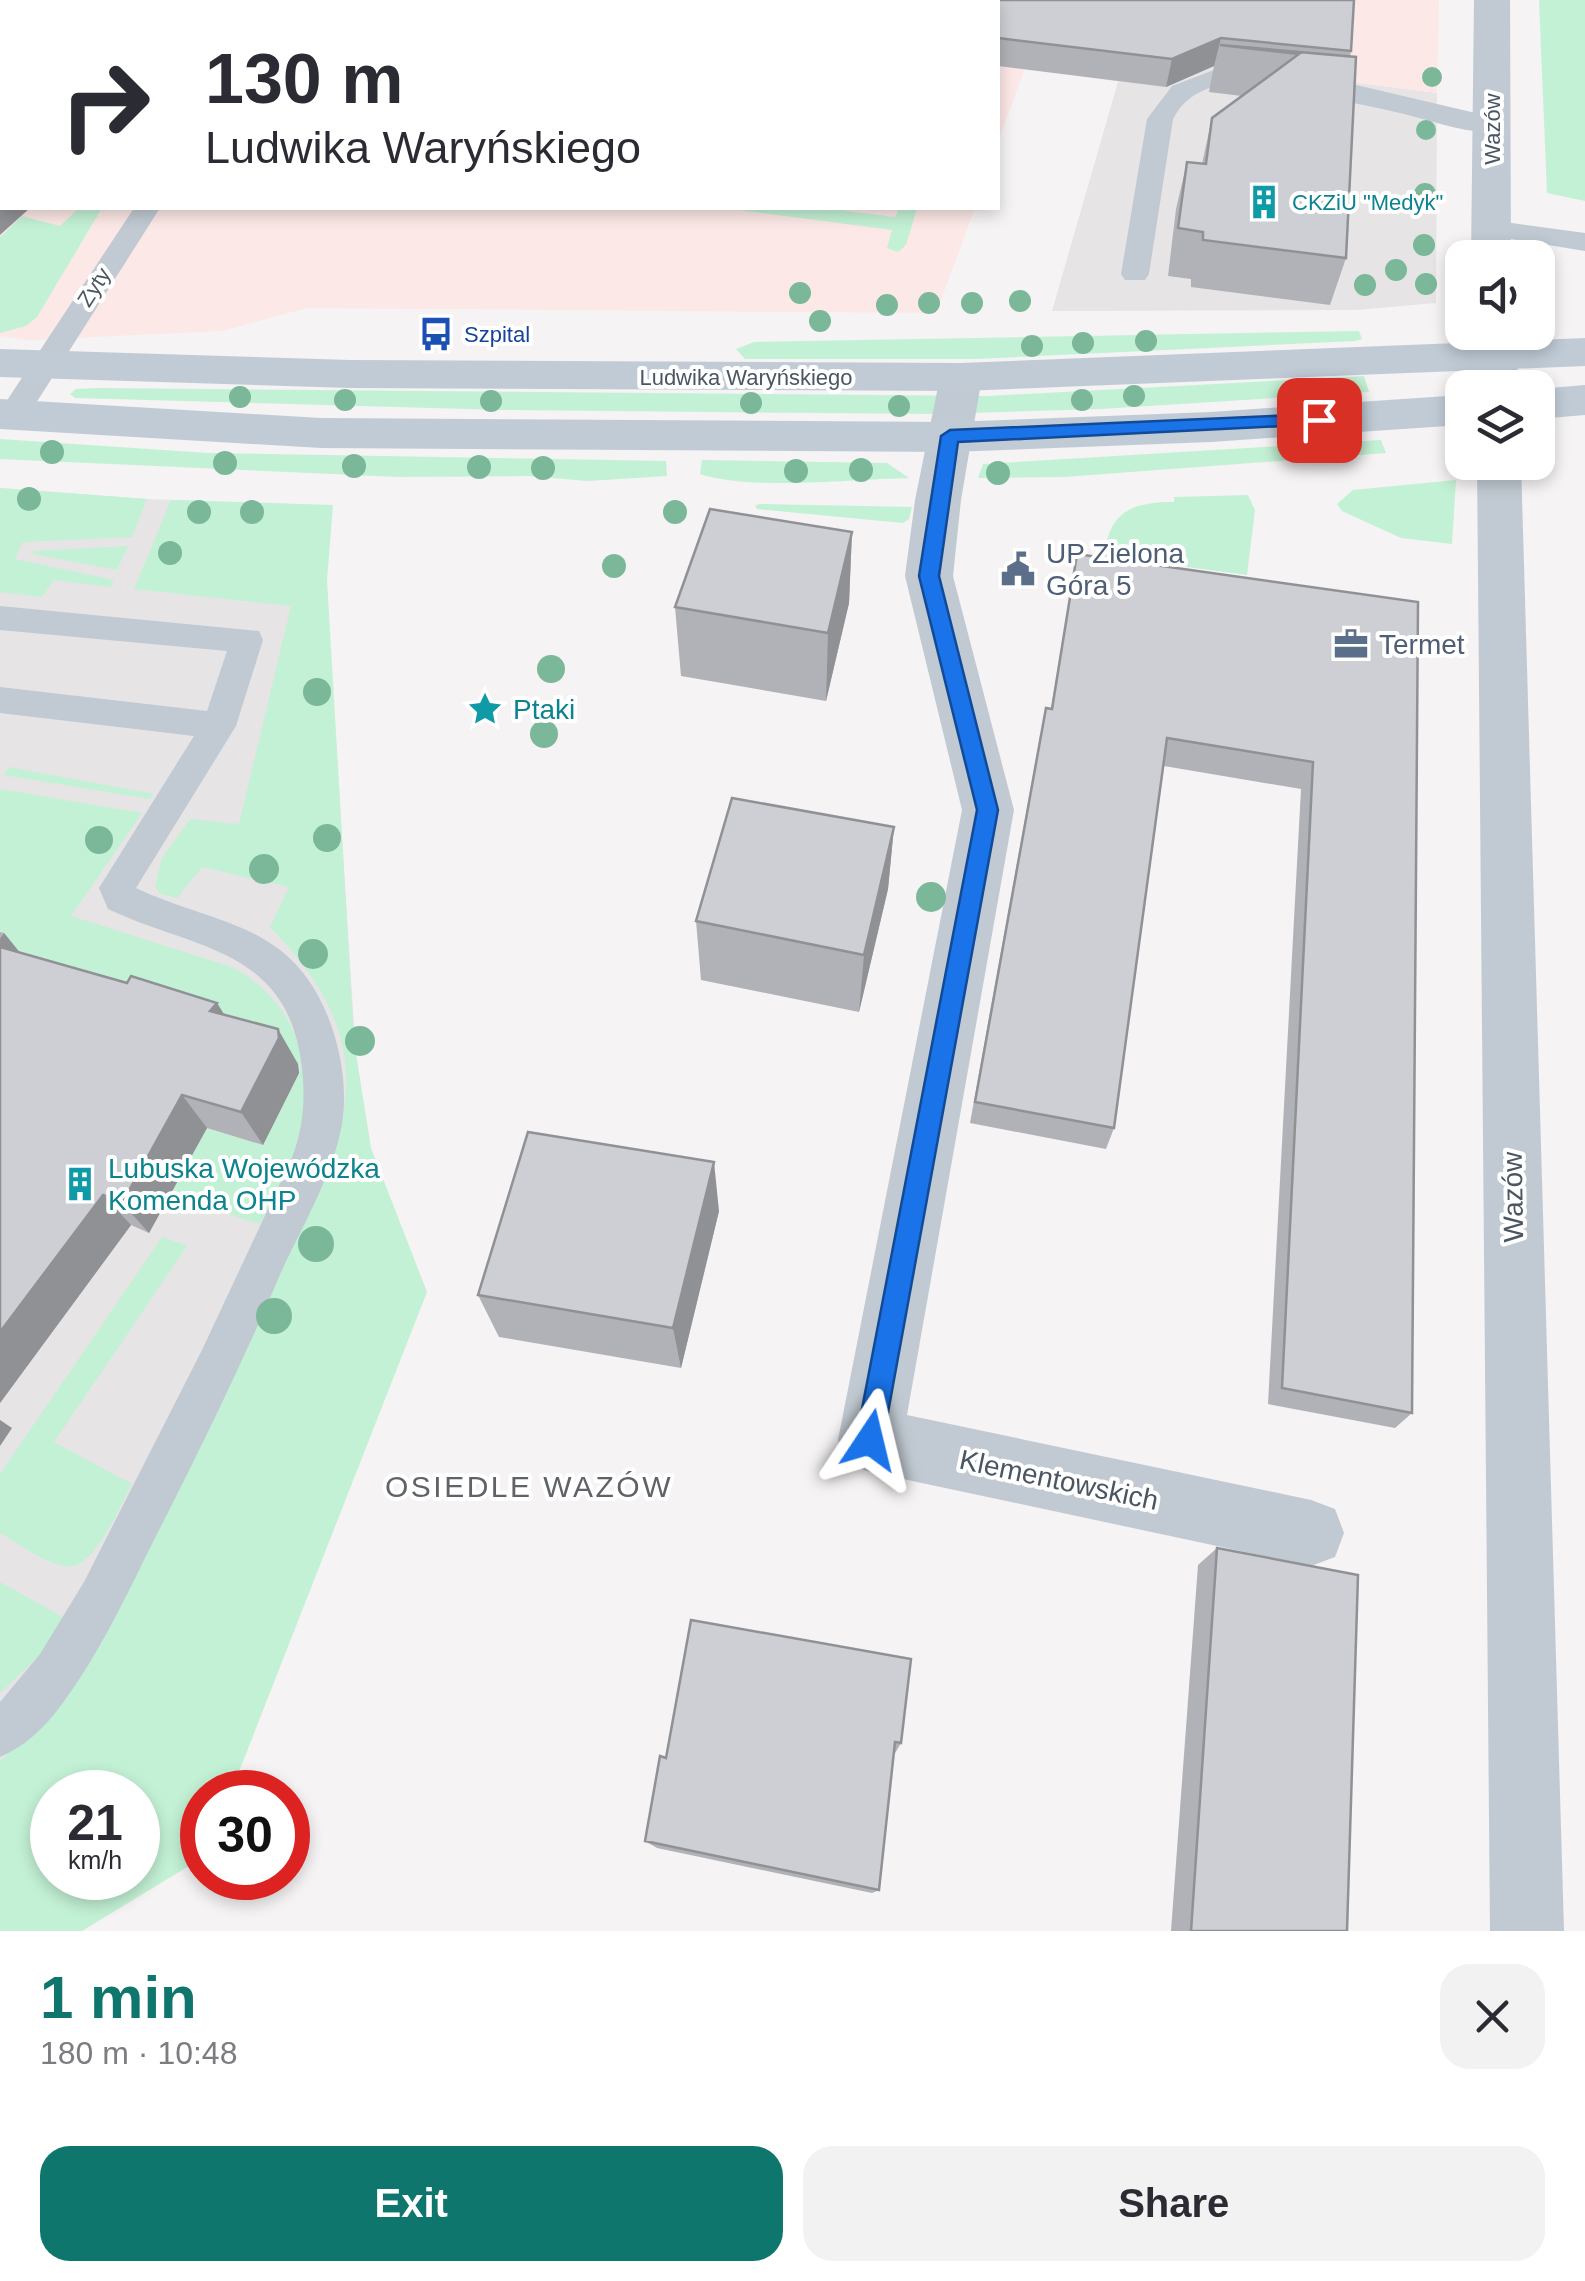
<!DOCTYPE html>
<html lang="en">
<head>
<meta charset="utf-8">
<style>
  :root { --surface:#fff; --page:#f2f2f3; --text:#2b2b33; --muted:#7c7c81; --accent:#0f766e }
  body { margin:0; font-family:Arial,sans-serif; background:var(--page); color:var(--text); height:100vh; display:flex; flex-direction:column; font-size:38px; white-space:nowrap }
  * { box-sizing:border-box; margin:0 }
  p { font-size:32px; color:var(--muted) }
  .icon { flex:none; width:55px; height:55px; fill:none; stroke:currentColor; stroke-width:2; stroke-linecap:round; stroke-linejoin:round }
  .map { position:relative; height:1931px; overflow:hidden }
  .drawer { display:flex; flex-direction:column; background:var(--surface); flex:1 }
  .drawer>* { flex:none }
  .guide { position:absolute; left:0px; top:0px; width:1000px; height:210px; box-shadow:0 5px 15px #0003; background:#fff; color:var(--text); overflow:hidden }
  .fabs { position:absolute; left:1445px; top:240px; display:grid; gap:20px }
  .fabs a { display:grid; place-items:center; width:110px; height:110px; border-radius:20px; background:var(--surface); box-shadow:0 5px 15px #0003; font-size:50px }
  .speed { position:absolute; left:30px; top:1770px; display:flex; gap:20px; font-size:50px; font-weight:700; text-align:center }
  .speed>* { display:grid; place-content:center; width:130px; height:130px; border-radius:50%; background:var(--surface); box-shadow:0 5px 15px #0003; line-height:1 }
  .speed small { font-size:25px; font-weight:400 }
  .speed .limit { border:15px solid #d22; background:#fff; color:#111 }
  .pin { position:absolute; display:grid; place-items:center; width:85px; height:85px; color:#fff; margin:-42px; border-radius:20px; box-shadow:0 5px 15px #0006 }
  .me { position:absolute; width:110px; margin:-55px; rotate:10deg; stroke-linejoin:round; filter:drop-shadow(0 0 8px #0008) }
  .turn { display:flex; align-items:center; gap:35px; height:210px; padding:0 40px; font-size:45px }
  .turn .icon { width:130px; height:130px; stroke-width:2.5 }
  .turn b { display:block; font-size:70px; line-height:85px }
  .round { display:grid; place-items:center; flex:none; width:105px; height:105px; border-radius:30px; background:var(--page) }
  .overview { display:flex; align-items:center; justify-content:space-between; height:170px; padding:0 40px }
  h1 { font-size:60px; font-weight:700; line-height:75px; color:var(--accent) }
  .button { display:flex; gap:20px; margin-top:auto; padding:20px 40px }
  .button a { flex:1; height:115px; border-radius:30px; background:var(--accent); color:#fff; font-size:40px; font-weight:700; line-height:115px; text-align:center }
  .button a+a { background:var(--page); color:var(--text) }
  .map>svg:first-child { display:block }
</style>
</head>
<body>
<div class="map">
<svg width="1585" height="1931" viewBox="0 0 1585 1931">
  <rect width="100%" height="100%" fill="#f5f3f3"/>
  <path fill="#e6e4e5" d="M1126,54L1437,93L1436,303L1356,310L1052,311Z
    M0,488L147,499L321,505L362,1152L52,1792L8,1931H0Z"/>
  <path fill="#fce8e6" d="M0,0H1439L1437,93L1126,54L1120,82L1025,68L998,142V2H2V208H975L936,313L307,308L221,331L30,340L0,336Z"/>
  <path fill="#c3f1d5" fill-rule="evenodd" d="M1539,0H1585V201L1547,193Z
    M79,208H102L37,317L26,326L0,333V237L22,216L60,226Z
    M724,208H823L895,217L899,208H917L906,245L898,252L887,248L892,230Z
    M1359,331L1362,339L1355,341L975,359H745L736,349L754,342Z
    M1364,376L1369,392L1101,409L935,414L503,410L75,398L70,394L76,389L97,388L987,396Z
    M0,439L208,453L666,461L667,476L588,481L528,476L399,477L0,459Z
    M1381,440L1386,453L1064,477L978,478L983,464Z
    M702,460L887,463L909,478C851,479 753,491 700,474Z
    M1456,480L1452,544L1401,538L1342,511L1337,504L1353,490Z
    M0,488L147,499L132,537L23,542L15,559L114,580L111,587L54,580L42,597L0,592Z
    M1248,495L1255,510L1247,575L1105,556C1108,510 1135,502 1174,502V497Z
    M171,500L333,505L327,580L354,1041L371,1148L427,1292L231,1792H202V1858L82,1931H0V1761L48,1716L100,1646L325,1176C367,1074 346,1005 270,927L289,887L202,867L177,898L161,894L155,887L162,858L190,819L239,824L291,606L134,589ZM52,1792H138V1878H52Z
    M759,504L912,507L909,519L903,523L757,509L755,506Z
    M128,546L117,570L32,554L34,551Z
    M9,767L154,794L150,799L4,775Z
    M0,789L142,813L71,916L232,967C293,1000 313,1057 304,1125C299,1158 275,1193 260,1224L172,1196L175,1189L145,1180L179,1120L263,1145L302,1065L233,1046L0,961Z
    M162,1237L187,1246L54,1442L132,1484C121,1504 96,1563 73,1566C51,1569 19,1543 0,1533V1474Z
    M0,1582L63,1617L44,1651L0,1693Z"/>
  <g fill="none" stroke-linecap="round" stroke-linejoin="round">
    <path fill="#c1cad2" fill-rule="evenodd" d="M27,0H55L56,2H29Z
      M1214,70L1352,84L1501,119L1505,124C1490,141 1443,124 1423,119C1351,99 1289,93 1215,86C1196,92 1182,101 1173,119L1149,274L1145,280H1125L1121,274L1147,119L1172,86Z
      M134,208H160L24,422H2V408Z
      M1490,220L1585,233V251L1480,234L1476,228Z
      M0,606L259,631L263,640L236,726L136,888C214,925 287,921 326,1012C342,1049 350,1098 339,1138C327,1186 299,1232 279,1277C241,1366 199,1452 155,1538C127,1594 100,1653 62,1704C45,1727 26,1746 0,1757V1702L40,1654L84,1582L202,1350L291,1160C304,1128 306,1095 301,1061C285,947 192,949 108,909L99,888L194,736L0,713V687L207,711L227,651L0,630Z"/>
    <path fill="#c1cad2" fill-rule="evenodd" d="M1474,0H1510L1511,258H1471Z
      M1471,332H1513L1520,388H1476Z
      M961,363L976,367L982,377L961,500L953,576L1014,810L907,1415L1311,1500L1335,1509L1344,1533L1335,1557L1311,1566L870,1472L847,1463L838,1440L962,810L905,576L915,500L940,377L946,367Z
      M1477,462H1521L1564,1931H1490Z"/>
    <path fill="#c1cbd6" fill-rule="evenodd" d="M1585,338V366L961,391L350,388L0,377V349L350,360L961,363Z
      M1585,385V415L1538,419V389Z
      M1462,395V425L1211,442L950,452L321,448L0,429V399L321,418L950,422L1211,412Z"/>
  </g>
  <g fill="#7bb799">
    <circle cx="1432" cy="77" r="10"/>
    <circle cx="1426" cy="130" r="10"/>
    <circle cx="1425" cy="194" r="11"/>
    <circle cx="1424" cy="245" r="11"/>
    <circle cx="1396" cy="270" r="11"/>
    <circle cx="1426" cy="284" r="11"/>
    <circle cx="1365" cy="285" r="11"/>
    <circle cx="800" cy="293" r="11"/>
    <circle cx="1020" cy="301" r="11"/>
    <circle cx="929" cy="303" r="11"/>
    <circle cx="972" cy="303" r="11"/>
    <circle cx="887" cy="305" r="11"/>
    <circle cx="820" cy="321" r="11"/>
    <circle cx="1146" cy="341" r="11"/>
    <circle cx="1083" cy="343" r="11"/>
    <circle cx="1032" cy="346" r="11"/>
    <circle cx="1134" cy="396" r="11"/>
    <circle cx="240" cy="397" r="11"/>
    <circle cx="345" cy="400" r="11"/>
    <circle cx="1082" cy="400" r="11"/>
    <circle cx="491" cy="401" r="11"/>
    <circle cx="751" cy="403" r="11"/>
    <circle cx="899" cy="406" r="11"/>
    <circle cx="52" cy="452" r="12"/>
    <circle cx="225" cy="463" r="12"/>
    <circle cx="354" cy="466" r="12"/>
    <circle cx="479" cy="467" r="12"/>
    <circle cx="543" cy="468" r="12"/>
    <circle cx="861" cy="470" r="12"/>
    <circle cx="796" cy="471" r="12"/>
    <circle cx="998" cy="473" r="12"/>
    <circle cx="29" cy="499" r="12"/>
    <circle cx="199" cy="512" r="12"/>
    <circle cx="252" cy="512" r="12"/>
    <circle cx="675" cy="512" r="12"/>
    <circle cx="170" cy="553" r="12"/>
    <circle cx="614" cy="566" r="12"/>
    <circle cx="551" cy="669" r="14"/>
    <circle cx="317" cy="692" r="14"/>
    <circle cx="544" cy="734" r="14"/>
    <circle cx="327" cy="838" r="14"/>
    <circle cx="99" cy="840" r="14"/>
    <circle cx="264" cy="869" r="15"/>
    <circle cx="931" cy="897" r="15"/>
    <circle cx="313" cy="954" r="15"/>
    <circle cx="360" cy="1041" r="15"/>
    <circle cx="316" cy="1244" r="18"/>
    <circle cx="274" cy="1316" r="18"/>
  </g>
  <path fill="#b0b2b7" d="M998,2L1351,51L1350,57L1346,258L1330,305L1191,287V279L1168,276L1176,209L1187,162L1202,164L1212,118L1242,96L1209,92L1214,66L1166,87L998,66Z
    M852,532L849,603L826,701L681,676L675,607Z
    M1077,554L1418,602L1412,1413L1395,1428L1268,1404L1301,789L1164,766L1114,1128L1106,1149L970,1123L1040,736L1051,709Z
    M894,827L888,889L859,1012L701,980L696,921Z
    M0,932L4,933L20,953L127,983L217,1003L224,1014L298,1064L299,1073L263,1145L207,1128L149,1233L131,1225L0,1403Z
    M719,1211L681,1368L499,1337L478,1295Z
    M1217,1548L1347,1931H1171L1198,1565Z
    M901,1743L894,1755L879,1890L872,1893L657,1848L645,1841L666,1758Z"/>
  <path fill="#909195" d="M1221,38L1214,66L1166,87L1172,59Z
    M2,150V208H30L0,235V152Z
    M852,532L849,603L826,701L828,633Z
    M894,827L888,889L859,1012L864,955Z
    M4,933L34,970L0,952V939Z
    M217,1003L239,1039L210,1011Z
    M278,1029L298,1064L299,1073L263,1145L241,1112Z
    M182,1095L207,1128L149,1233L122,1203Z
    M714,1162L719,1211L681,1368L673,1328Z
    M103,1195L131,1225L0,1403V1332Z
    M0,1420L12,1428L0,1446Z"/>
  <path fill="#cdcfd5" stroke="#909195" stroke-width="2.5" d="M654,0H739L738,2H653Z
    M926,0H1354L1351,51L1221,38L1172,59L998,38V2H926Z
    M0,7L2,8V150L0,152Z
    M1220,45L1356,57L1346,258L1203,240V232L1178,228L1187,162L1206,164L1212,118L1299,54Z
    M710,509L852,532L828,633L675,607Z
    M1077,554L1418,602L1412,1413L1282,1388L1313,762L1167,738L1114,1128L975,1102L1046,708L1052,709Z
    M732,798L894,827L864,955L696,921Z
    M0,947L127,983L131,976L217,1003L210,1011L278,1029L279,1038L241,1112L182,1095L122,1203L103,1195L0,1332Z
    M528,1132L714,1162L673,1328L478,1295Z
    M1217,1548L1358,1575L1347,1931H1191Z
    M691,1620L911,1659L901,1743L895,1742L879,1890L645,1841L660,1756L666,1758Z"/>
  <path fill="#1a73e8" stroke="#114b97" stroke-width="2.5" d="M1319,414L1325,415V424L958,442L939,576L998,810L883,1440L879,1449L870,1453L860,1449L856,1440L977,810L919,576L941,436L950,430Z"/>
  <defs>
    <g id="building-bare" transform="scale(2.7)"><path d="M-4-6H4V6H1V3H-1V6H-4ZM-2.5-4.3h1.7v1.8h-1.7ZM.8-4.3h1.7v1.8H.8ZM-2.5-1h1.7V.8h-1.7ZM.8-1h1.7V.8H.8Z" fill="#0f9aa8" stroke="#fff" stroke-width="2.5" paint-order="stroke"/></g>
    <g id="bus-bare" transform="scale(2.7)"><path d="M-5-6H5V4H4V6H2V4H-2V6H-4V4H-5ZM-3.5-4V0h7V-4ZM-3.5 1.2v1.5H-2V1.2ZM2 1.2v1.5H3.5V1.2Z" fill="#1a4fb4" stroke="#fff" stroke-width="2.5" paint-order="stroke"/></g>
    <g id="civic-bare" transform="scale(2.7)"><path d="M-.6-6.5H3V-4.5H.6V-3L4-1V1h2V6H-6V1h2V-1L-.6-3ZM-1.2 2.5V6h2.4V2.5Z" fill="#5c6f8a" stroke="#fff" stroke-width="2.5" paint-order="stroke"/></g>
    <g id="office-bare" transform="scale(2.7)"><path d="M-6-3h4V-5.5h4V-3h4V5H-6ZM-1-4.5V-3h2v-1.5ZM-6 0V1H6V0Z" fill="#5c6f8a" stroke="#fff" stroke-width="2.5" paint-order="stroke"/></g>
    <g id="sight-bare" transform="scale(2.7)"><path d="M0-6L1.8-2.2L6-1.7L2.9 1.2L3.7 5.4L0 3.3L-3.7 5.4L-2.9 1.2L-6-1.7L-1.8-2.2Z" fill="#0f9aa8" stroke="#fff" stroke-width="2.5" paint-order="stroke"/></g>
  </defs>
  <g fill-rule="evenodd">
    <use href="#building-bare" x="1264" y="202"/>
    <use href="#bus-bare" x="436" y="334"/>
    <use href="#civic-bare" x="1018" y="569"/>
    <use href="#office-bare" x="1351" y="644"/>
    <use href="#sight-bare" x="485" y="709"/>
    <use href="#building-bare" x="80" y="1184"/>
  </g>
  <g text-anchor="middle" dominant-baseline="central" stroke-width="8" stroke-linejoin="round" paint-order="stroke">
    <g font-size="22" fill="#4a5661" stroke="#fff">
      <text transform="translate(1492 129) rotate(-90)">Wazów</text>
      <text transform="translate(94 287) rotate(-57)">Zyty</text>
      <text x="746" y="377">Ludwika Waryńskiego</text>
    </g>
    <g font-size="22" fill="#0d838f" stroke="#fff" text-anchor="start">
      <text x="1292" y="202">CKZiU "Medyk"</text>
    </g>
    <g font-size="22" fill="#164399" stroke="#fff" text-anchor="start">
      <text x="464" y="334">Szpital</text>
    </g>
    <g font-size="28" fill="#4e5e75" stroke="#fff" text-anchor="start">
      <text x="1046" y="553">UP Zielona<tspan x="1046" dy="32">Góra 5</tspan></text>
      <text x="1379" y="644">Termet</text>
    </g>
    <g font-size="28" fill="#0d838f" stroke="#fff" text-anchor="start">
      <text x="513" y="709">Ptaki</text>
      <text x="108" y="1168">Lubuska Wojewódzka<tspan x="108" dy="32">Komenda OHP</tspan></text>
    </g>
    <g font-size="28" fill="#4a5661" stroke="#fff">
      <text transform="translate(1513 1197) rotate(-91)">Wazów</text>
      <text transform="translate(1059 1480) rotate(12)">Klementowskich</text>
    </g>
    <g font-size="30" letter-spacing="2.5" fill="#5f6368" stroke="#fff">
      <text x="529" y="1486">OSIEDLE WAZÓW</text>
    </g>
  </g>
</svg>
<div class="fabs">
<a><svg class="icon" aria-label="sound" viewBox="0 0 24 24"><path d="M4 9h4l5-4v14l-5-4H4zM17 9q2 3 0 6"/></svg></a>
<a><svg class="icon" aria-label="layers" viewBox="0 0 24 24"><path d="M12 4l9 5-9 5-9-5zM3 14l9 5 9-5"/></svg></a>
</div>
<div class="speed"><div>21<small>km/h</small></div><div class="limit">30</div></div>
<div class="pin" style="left:1319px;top:420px;background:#d93025"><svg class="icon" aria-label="arrive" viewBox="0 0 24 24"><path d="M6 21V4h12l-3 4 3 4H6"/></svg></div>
<svg class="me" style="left:870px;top:1440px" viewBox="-20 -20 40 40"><path d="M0-17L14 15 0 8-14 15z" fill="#1a73e8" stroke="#fff" stroke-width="4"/></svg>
<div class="guide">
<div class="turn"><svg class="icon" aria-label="right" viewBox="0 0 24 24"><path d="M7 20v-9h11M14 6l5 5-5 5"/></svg><div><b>130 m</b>Ludwika Waryńskiego</div></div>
</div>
</div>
<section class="drawer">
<div class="overview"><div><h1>1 min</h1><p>180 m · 10:48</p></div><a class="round"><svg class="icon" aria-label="close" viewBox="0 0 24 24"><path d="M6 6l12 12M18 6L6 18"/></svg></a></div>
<div class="button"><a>Exit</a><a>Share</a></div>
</section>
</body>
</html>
